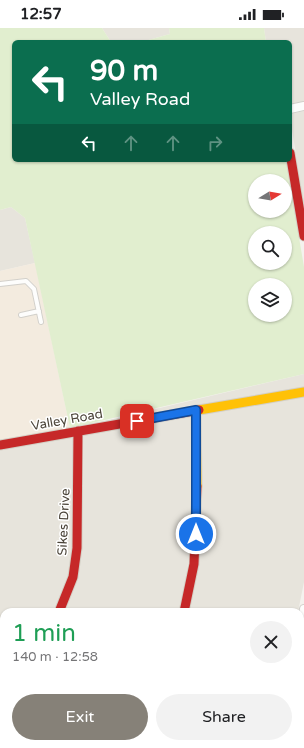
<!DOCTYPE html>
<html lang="en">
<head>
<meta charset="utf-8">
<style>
  :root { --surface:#fff; --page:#f2f2f2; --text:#202124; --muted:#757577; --accent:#868178 }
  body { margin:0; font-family:"Varela Round",sans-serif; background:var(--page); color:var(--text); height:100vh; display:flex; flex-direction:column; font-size:15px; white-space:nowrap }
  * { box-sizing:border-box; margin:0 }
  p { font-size:13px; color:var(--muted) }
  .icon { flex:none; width:22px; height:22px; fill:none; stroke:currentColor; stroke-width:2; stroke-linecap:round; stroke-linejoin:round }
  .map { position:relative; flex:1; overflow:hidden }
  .sheet { position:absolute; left:0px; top:580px; width:304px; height:140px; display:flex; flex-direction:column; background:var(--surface); border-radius:12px 12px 0 0; box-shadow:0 1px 3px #0004 }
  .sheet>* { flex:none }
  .hud { position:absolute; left:12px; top:12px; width:280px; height:122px; border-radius:6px; box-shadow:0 1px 3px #0004; background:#0b6e4f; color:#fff; overflow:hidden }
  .needle { width:26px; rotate:79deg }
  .buttons { position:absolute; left:248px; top:146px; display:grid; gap:8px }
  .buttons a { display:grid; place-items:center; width:44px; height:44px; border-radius:50%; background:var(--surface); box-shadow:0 1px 3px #0004; font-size:20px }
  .pin { position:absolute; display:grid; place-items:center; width:34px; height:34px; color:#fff; margin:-17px; border-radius:8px; box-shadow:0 2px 6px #0006 }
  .me { position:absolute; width:44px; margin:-22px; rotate:0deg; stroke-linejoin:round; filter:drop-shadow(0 0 3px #0008) }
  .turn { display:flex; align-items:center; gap:14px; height:84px; padding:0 12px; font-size:18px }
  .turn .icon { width:52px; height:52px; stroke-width:2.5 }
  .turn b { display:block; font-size:28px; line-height:34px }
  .lanes { display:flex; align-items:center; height:38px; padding:0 12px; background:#0003; justify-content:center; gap:20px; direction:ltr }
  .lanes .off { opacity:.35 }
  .round { display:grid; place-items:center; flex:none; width:42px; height:42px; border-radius:21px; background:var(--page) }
  .summary { display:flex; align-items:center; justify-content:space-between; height:68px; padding:0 12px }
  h1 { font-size:24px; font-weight:600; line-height:30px; color:#1e9e55 }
  .action { display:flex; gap:8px; margin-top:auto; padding:8px 12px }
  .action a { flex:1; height:46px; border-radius:24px; background:var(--accent); color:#fff; font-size:16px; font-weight:600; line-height:46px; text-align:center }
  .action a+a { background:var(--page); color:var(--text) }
  .status { display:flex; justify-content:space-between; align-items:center; height:28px; padding:0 20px; background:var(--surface); direction:ltr }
  .status svg { height:11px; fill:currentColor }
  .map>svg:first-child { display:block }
</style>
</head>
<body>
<div class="status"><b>12:57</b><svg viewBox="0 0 49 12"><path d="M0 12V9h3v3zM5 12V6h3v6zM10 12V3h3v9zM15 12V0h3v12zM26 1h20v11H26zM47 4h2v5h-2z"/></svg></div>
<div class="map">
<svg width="304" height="720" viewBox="0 0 304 720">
  <rect width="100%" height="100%" fill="#f4f2ee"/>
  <path fill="#e7e4dc" d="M102,0H169L170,6L141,14H111Z
    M264,0H304V74L290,77V14H266Z
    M304,83V177L290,89L291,86Z
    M11,179L25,190L35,235L0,243V182Z
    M304,346V359L92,396Z
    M304,368V554L298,584H189L201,386Z
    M191,388V506L187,545L179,584H65L77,550L82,521L84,407Z
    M73,408L72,520L68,548L54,584H4V650L0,653V422Z
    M304,604V720H256L259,716H300V619Z
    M4,662V716H7L3,720H0V664Z
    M189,716H248L245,720H186Z"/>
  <path fill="#f3ebdf" d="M35,235L70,400L0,413V243Z"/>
  <path fill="#e1eecf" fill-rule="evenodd" d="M0,0H102L111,14H14V132H286L304,239V346L70,400L25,190L11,179L0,182ZM255,153H285V183H255ZM255,205H285V235H255ZM255,257H285V287H255Z
    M169,0H264L266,14H141L170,6Z
    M7,716H189L186,720H3Z"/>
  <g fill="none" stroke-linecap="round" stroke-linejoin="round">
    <g stroke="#d2d0cb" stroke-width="6">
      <path id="lane" d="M0,256L26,253L34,261L41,294
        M21,287L39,283"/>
    </g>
    <g stroke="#d2d0cb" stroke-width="10">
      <path id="street" d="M290,81L304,78
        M300,600L304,581
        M0,659L4,656
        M251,720L253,716"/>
    </g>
    <g stroke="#d3cfc5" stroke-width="11">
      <path id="slow" d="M196,382L197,458
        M199,382L304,364"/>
    </g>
    <g stroke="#d3cfc5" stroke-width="11">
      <path id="jam" d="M290,125L304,208
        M0,417L199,382
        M59,584L73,549L77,520L78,403
        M184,584L194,536L197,458"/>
    </g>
    <use href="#lane" stroke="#fdfdfc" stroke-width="4"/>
    <use href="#street" stroke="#fdfdfc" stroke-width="8"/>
    <use href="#slow" stroke="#ffc107" stroke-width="9"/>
    <use href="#jam" stroke="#c62828" stroke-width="9"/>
  </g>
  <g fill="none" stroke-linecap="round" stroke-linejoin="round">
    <g stroke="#114b97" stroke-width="10">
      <path id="route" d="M137,393L196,382V506"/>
    </g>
    <use href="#route" stroke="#1a73e8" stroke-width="7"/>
  </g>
  <g text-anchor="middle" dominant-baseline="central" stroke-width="3" stroke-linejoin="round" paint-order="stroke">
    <g font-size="13" fill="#4b4439" stroke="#fff">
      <text transform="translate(67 392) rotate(-10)">Valley Road</text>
      <text transform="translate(64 494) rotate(-87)">Sikes Drive</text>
    </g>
  </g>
</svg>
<div class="buttons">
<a><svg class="needle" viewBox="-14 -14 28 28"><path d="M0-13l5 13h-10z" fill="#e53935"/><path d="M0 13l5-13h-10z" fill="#757577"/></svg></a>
<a><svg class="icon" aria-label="search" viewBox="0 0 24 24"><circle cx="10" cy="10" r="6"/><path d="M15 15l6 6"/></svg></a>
<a><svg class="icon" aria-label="layers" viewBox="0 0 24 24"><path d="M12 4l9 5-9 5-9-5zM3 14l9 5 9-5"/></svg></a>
</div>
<div class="pin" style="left:137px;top:393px;background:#d93025"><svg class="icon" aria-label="arrive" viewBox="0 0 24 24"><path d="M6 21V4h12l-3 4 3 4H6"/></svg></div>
<svg class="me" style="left:196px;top:506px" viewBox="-20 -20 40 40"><circle r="17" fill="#1a73e8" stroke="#fff" stroke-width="3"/><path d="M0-11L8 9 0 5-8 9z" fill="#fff"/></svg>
<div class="hud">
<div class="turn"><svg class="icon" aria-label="left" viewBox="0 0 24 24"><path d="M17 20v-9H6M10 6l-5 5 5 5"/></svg><div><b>90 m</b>Valley Road</div></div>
<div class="lanes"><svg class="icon" aria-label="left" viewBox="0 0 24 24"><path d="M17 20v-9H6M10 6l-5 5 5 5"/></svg><svg class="icon off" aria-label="ahead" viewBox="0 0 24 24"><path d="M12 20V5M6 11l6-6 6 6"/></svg><svg class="icon off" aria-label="ahead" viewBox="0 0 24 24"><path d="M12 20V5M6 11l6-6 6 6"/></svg><svg class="icon off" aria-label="right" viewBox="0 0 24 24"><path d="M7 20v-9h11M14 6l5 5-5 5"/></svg></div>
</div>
<section class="sheet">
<div class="summary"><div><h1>1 min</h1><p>140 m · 12:58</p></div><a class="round"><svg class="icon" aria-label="close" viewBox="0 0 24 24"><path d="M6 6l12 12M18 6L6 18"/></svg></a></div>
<div class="action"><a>Exit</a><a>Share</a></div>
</section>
</div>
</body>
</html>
